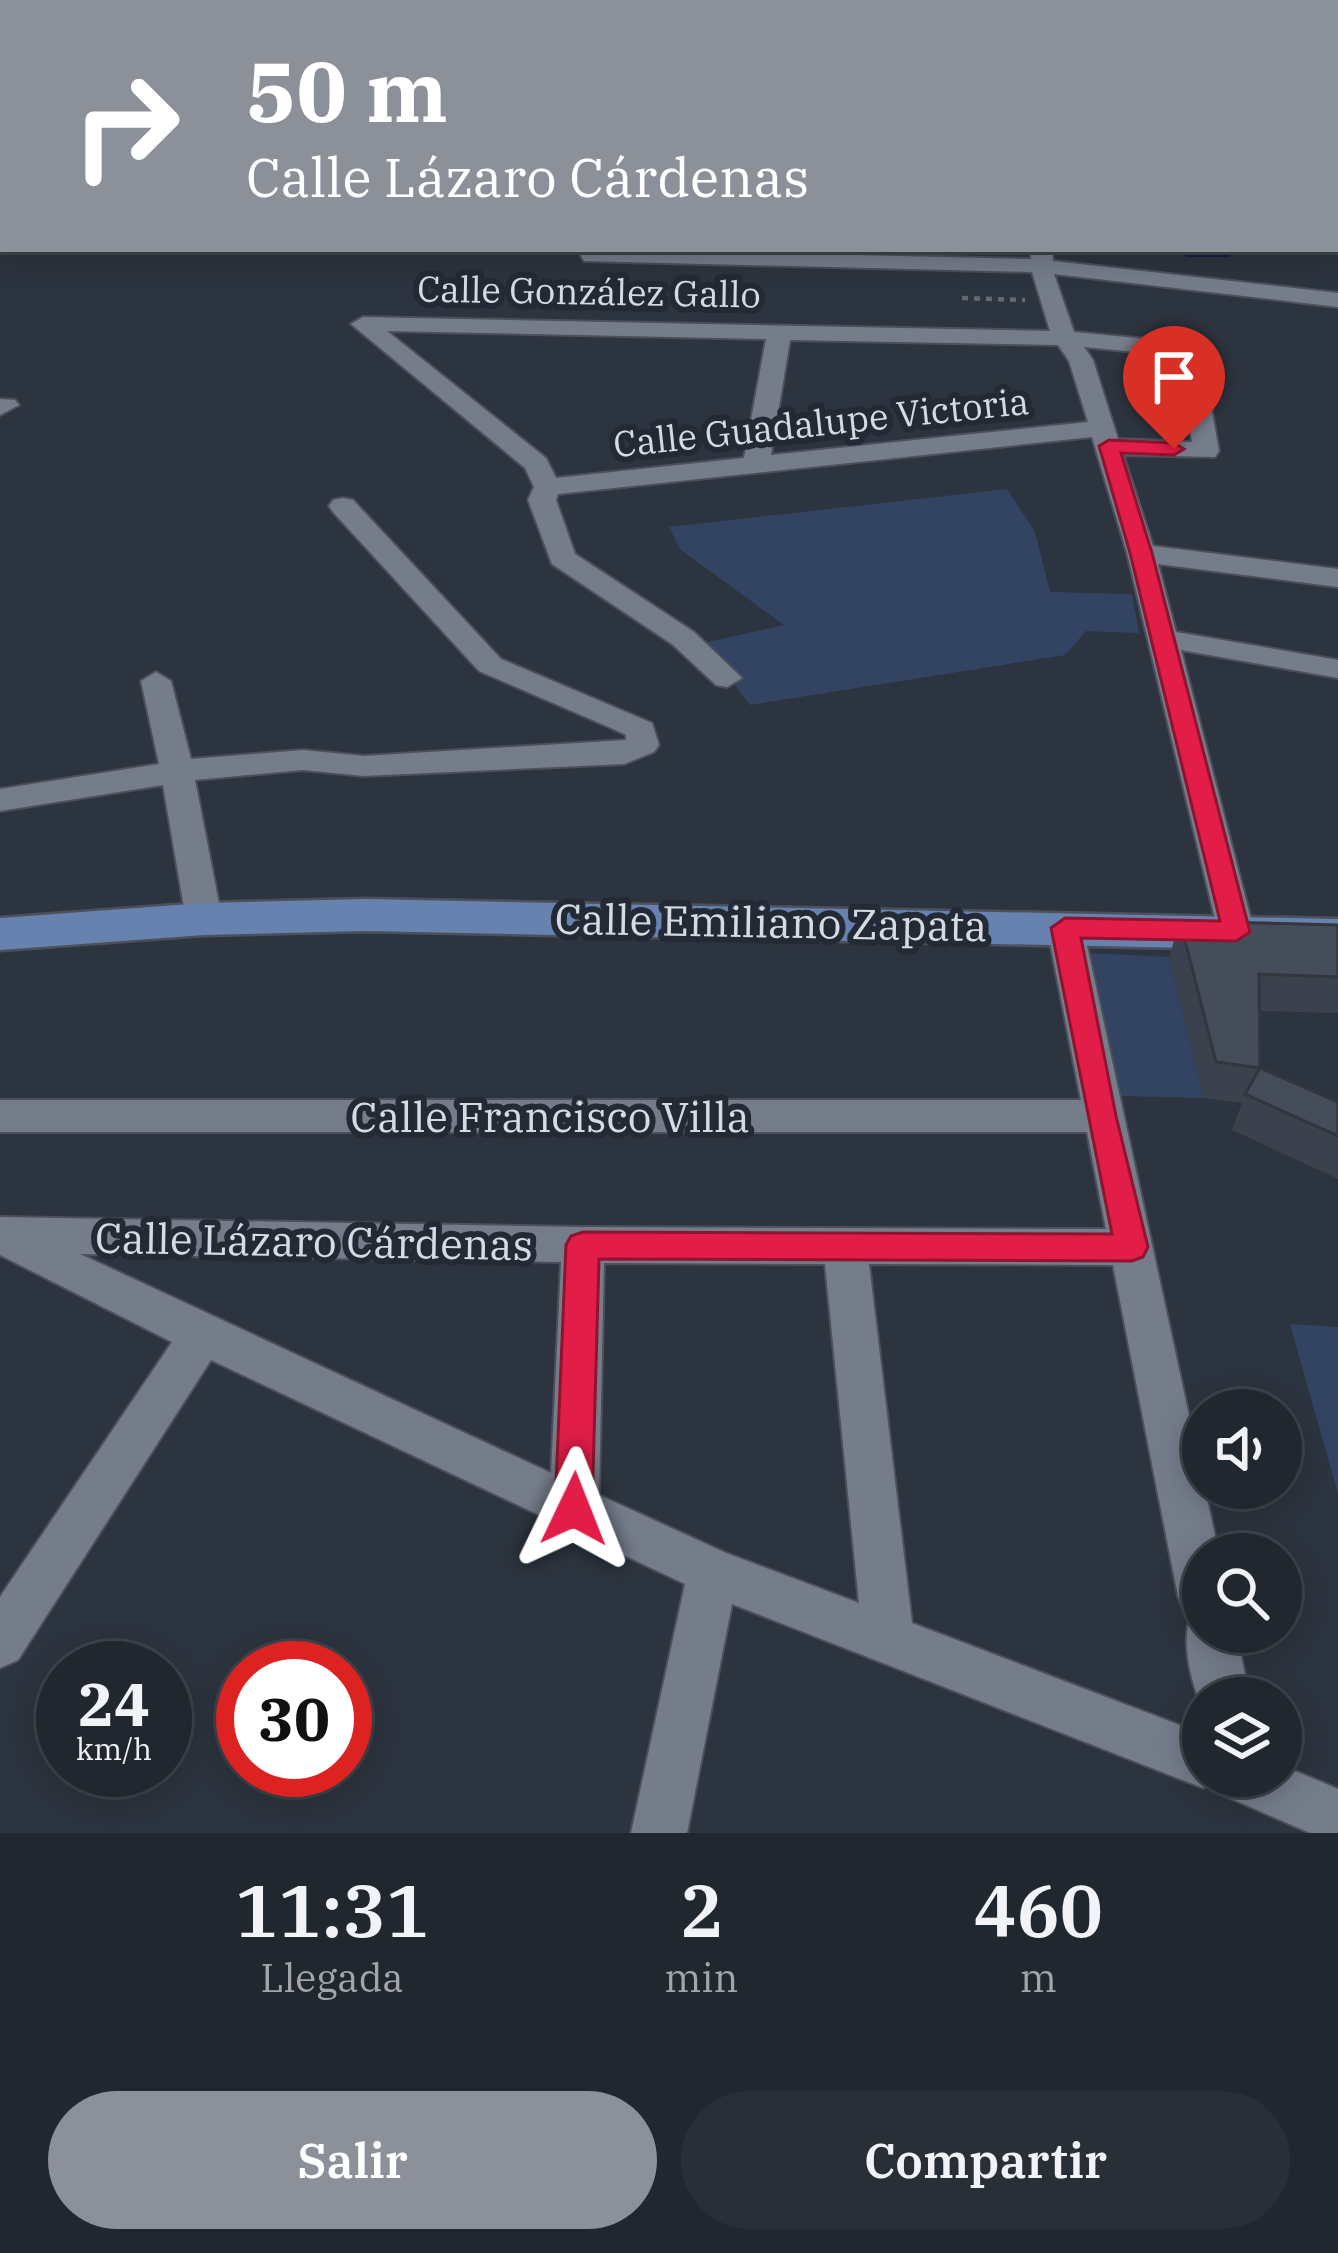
<!DOCTYPE html>
<html lang="es">
<head>
<meta charset="utf-8">
<style>
  :root { --surface:#21272f; --page:#292f37; --text:#f1f3f6; --muted:#a2a5aa; --line:#3e444b; --accent:#8c9099 }
  body { margin:0; font-family:"IBM Plex Serif",serif; background:var(--page); color:var(--text); height:100vh; display:flex; flex-direction:column; font-size:45px; white-space:nowrap }
  * { box-sizing:border-box; margin:0 }
  p { font-size:39px; color:var(--muted) }
  .icon { flex:none; width:66px; height:66px; fill:none; stroke:currentColor; stroke-width:2; stroke-linecap:round; stroke-linejoin:round }
  .map { position:relative; height:1833px; overflow:hidden }
  .panel { display:flex; flex-direction:column; background:var(--surface); flex:1 }
  .panel>* { flex:none }
  .banner { position:absolute; left:0px; top:0px; width:1338px; height:252px; box-shadow:0 6px 30px #0003,0 0 0 3px var(--line); background:#8c9099; color:#fff; overflow:hidden }
  .controls { position:absolute; left:1182px; top:1389px; display:grid; gap:24px }
  .controls a { display:grid; place-items:center; width:120px; height:120px; border-radius:50%; background:var(--surface); box-shadow:0 6px 30px #0003,0 0 0 3px var(--line); font-size:60px }
  .speed { position:absolute; left:36px; top:1641px; display:flex; gap:24px; font-size:60px; font-weight:700; text-align:center }
  .speed>* { display:grid; place-content:center; width:156px; height:156px; border-radius:50%; background:var(--surface); box-shadow:0 6px 30px #0003,0 0 0 3px var(--line); line-height:1 }
  .speed small { font-size:30px; font-weight:400 }
  .speed .limit { border:18px solid #d22; background:#fff; color:#111 }
  .pin { position:absolute; display:grid; place-items:center; width:102px; height:102px; color:#fff; margin:-123px -51px; border-radius:50% 50% 50% 0; rotate:-45deg; box-shadow:0 0 12px #0007 }
  .pin .icon { rotate:45deg }
  .me { position:absolute; width:132px; margin:-66px; rotate:2deg; stroke-linejoin:round; filter:drop-shadow(0 0 9px #0008) }
  .turn { display:flex; align-items:center; gap:42px; height:252px; padding:0 48px; font-size:54px }
  .turn .icon { width:156px; height:156px; stroke-width:2.5 }
  .turn b { display:block; font-size:84px; line-height:102px }
  .eta { display:flex; justify-content:space-evenly; align-items:center; height:204px; text-align:center }
  .eta b { font-size:72px; font-weight:600; line-height:84px }
  .button { display:flex; gap:24px; margin-top:auto; padding:24px 48px }
  .button a { flex:1; height:138px; border-radius:72px; background:var(--accent); color:#fff; font-size:48px; font-weight:600; line-height:138px; text-align:center }
  .button a+a { background:var(--page); color:var(--text) }
  .map>svg:first-child { display:block }
</style>
</head>
<body>
<div class="map">
<svg width="1338" height="1833" viewBox="0 0 1338 1833">
  <rect width="100%" height="100%" fill="#2c343f"/>
  <path fill="#334462" d="M1007,489L1035,532L1050,592L1132,594L1139,633L1086,631L1065,655L750,705L704,643L784,625L680,549L669,527Z
    M1090,953L1169,957L1204,1098L1118,1096Z
    M1290,1324L1338,1327V1494Z"/>
  <g fill="none" stroke-linecap="round" stroke-linejoin="round">
    <path fill="#11213d" fill-rule="evenodd" d="M511,0H553L555,3H513Z
      M1335,223H1338V245H1335Z
      M1181,249H1234L1229,257H1186Z"/>
    <g stroke="#4b505b" stroke-width="4">
      <path id="minor" d="M462,0H485L487,3H464Z
        M673,0H690L688,3Z
        M0,73H3V83H0Z
        M1335,77H1338V90H1335Z
        M1335,179H1338V191H1335Z
        M592,249L1031,259L1030,249H1052L1053,261L1338,293V307L1054,274L1074,332L1189,343L1201,350L1219,451L1215,457L1123,455L1153,546L1338,569V587L1158,564L1176,632L1338,660V678L1181,650L1254,931L1249,940L1236,944L1223,940L1218,931L1127,553L1092,437L558,494L556,500L575,554L694,632L742,678L727,687L716,685L672,644L552,564L528,500L534,487L525,468L351,324L363,317L1050,331L1032,272L584,261L581,256ZM387,331L766,339L744,458L556,478L546,458ZM790,340L1058,345L1069,361L1088,422L771,455ZM1084,347L1178,356L1192,442L1118,439L1093,360Z
        M0,399L15,400L19,405L0,415Z
        M343,498L353,500L501,659L652,723L659,745L654,752L624,764L364,776L303,770L195,780L222,919L217,928L204,932L191,928L186,919L163,785L0,811V789L159,764L141,681L156,672L171,681L191,759L303,750L364,756L626,740V735L611,728L479,671L333,512L329,506L333,500Z
        M1065,914L1078,918L1083,927L1219,1554H1203V1632H1236L1250,1698H1203V1711C1192,1684 1180,1643 1191,1616L1185,1613L1178,1596L1113,1265L869,1264L912,1623L1203,1734V1776H1281V1765L1338,1789V1833H1310L1223,1795L1217,1782L1203,1788L732,1604L687,1833H631L685,1584L211,1360L18,1660L0,1668V1597L172,1342L0,1255V1217L583,1227L1106,1229L1087,1132H0V1100H1081L1047,927L1052,918ZM80,1254L561,1262L551,1473ZM604,1263L825,1264L859,1603L726,1553L599,1495Z"/>
    </g>
    <g stroke="#4b505b" stroke-width="5">
      <path id="major" d="M0,0H12L14,3H3L0,9Z
        M1338,4V16L1335,17V5Z
        M366,899L1338,919V951L366,931L204,935L0,950V918L204,903Z"/>
    </g>
    <path stroke="#626873" stroke-width="3" stroke-dasharray="4.5 4.5" stroke-linecap="butt" d="M763,3L772,0"/>
    <path stroke="#626873" stroke-width="4.5" stroke-dasharray="6 6" stroke-linecap="butt" d="M962,298L1025,300"/>
    <use href="#minor" fill="#757d8b" fill-rule="evenodd"/>
    <use href="#major" fill="#6782ae" fill-rule="evenodd"/>
  </g>
  <path fill="#3c424d" d="M1180,921L1338,925V1013L1259,1011L1260,1068L1338,1102V1179L1232,1130L1242,1103L1204,1098L1169,957Z"/>
  <path fill="#464d5a" stroke="#31363f" stroke-width="3" d="M1180,921L1338,925V977L1259,974L1260,1068L1216,1062Z
    M1260,1068L1338,1102V1136L1245,1094Z"/>
  <path fill="#e11d48" stroke="#92132f" stroke-width="3" d="M1109,440L1174,443L1184,449L1174,455L1121,453L1152,553L1250,932L1236,941L1081,938L1116,1116L1148,1247L1143,1257L1132,1261L599,1259L592,1509L587,1521L574,1526L561,1521L555,1509L566,1245L571,1236L583,1232L1112,1234L1051,928L1065,918L1220,921L1130,553L1099,446Z"/>
  <g text-anchor="middle" dominant-baseline="central" stroke-width="12" stroke-linejoin="round" paint-order="stroke">
    <g font-size="36" fill="#d6dae2" stroke="#232a35">
      <text transform="translate(589 291) rotate(1)">Calle González Gallo</text>
      <text transform="translate(821 422) rotate(-6)">Calle Guadalupe Victoria</text>
    </g>
    <g font-size="42" fill="#d6dae2" stroke="#232a35">
      <text transform="translate(771 922) rotate(1)">Calle Emiliano Zapata</text>
      <text x="550" y="1116">Calle Francisco Villa</text>
      <text transform="translate(314 1241) rotate(1)">Calle Lázaro Cárdenas</text>
    </g>
  </g>
</svg>
<div class="controls">
<a><svg class="icon" aria-label="sound" viewBox="0 0 24 24"><path d="M4 9h4l5-4v14l-5-4H4zM17 9q2 3 0 6"/></svg></a>
<a><svg class="icon" aria-label="search" viewBox="0 0 24 24"><circle cx="10" cy="10" r="6"/><path d="M15 15l6 6"/></svg></a>
<a><svg class="icon" aria-label="layers" viewBox="0 0 24 24"><path d="M12 4l9 5-9 5-9-5zM3 14l9 5 9-5"/></svg></a>
</div>
<div class="speed"><div>24<small>km/h</small></div><div class="limit">30</div></div>
<div class="pin" style="left:1174px;top:449px;background:#d93025"><svg class="icon" aria-label="arrive" viewBox="0 0 24 24"><path d="M6 21V4h12l-3 4 3 4H6"/></svg></div>
<svg class="me" style="left:574px;top:1509px" viewBox="-20 -20 40 40"><path d="M0-17L14 15 0 8-14 15z" fill="#e11d48" stroke="#fff" stroke-width="4"/></svg>
<div class="banner">
<div class="turn"><svg class="icon" aria-label="right" viewBox="0 0 24 24"><path d="M7 20v-9h11M14 6l5 5-5 5"/></svg><div><b>50 m</b>Calle Lázaro Cárdenas</div></div>
</div>
</div>
<section class="panel">
<div class="eta">
<div><b>11:31</b><p>Llegada</p></div>
<div><b>2</b><p>min</p></div>
<div><b>460</b><p>m</p></div>
</div>
<div class="button"><a>Salir</a><a>Compartir</a></div>
</section>
</body>
</html>
